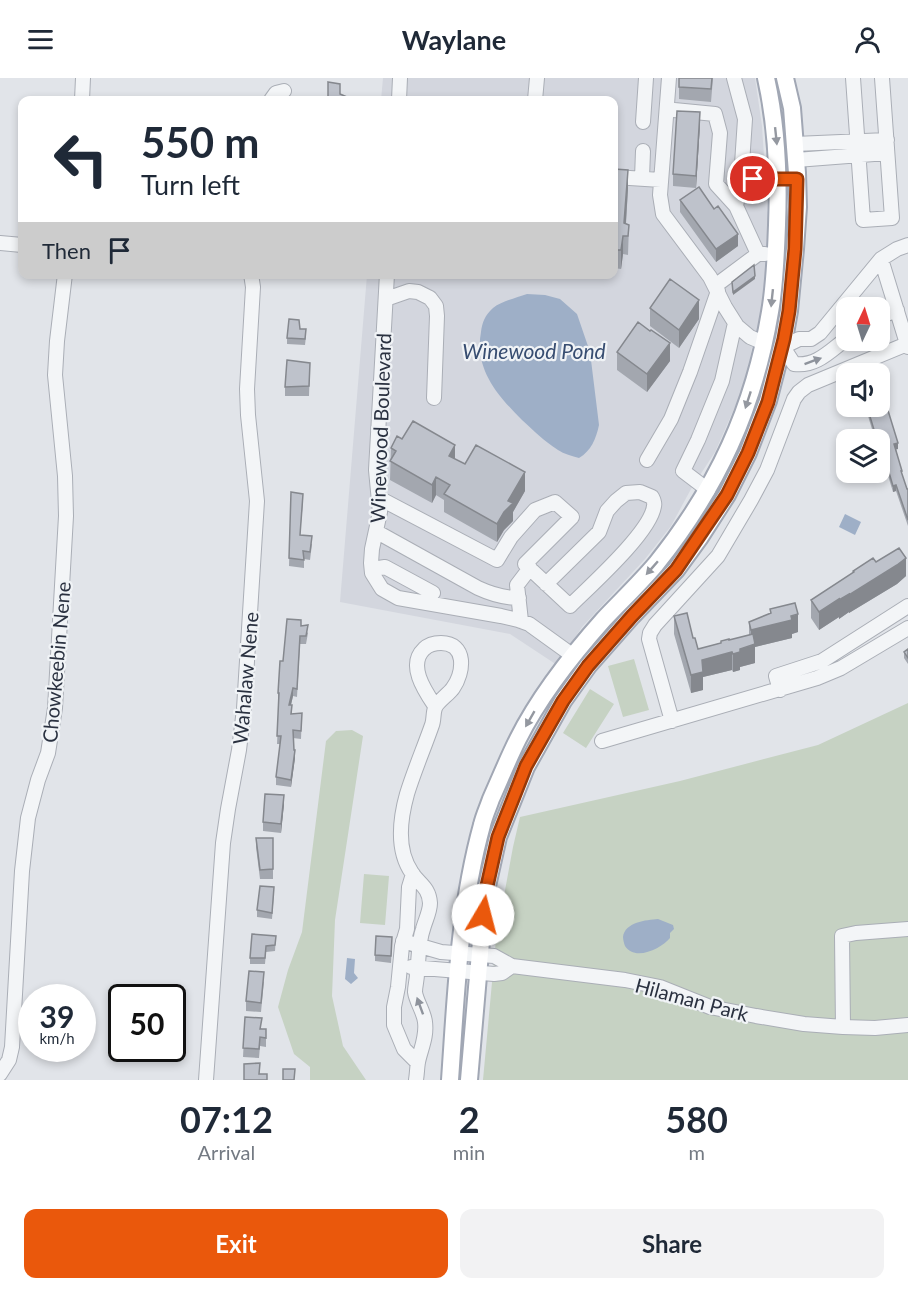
<!DOCTYPE html>
<html lang="en">
<head>
<meta charset="utf-8">
<style>
  :root { --surface:#fff; --page:#f2f2f3; --text:#1f2937; --muted:#747a83; --accent:#ea580c }
  body { margin:0; font-family:Lato,sans-serif; background:var(--page); color:var(--text); height:100vh; display:flex; flex-direction:column; font-size:22px; white-space:nowrap }
  * { box-sizing:border-box; margin:0 }
  p { font-size:20px; color:var(--muted) }
  .icon { flex:none; width:33px; height:33px; fill:none; stroke:currentColor; stroke-width:2; stroke-linecap:round; stroke-linejoin:round }
  .map { position:relative; height:1002px; overflow:hidden }
  .drawer { display:flex; flex-direction:column; background:var(--surface); flex:1 }
  .drawer>* { flex:none }
  .banner { position:absolute; left:18px; top:18px; width:600px; height:183px; border-radius:12px; box-shadow:0 3px 9px #0003; background:#fff; color:var(--text); overflow:hidden }
  .needle { width:39px; rotate:4deg }
  .fabs { position:absolute; left:836px; top:219px; display:grid; gap:12px }
  .fabs a { display:grid; place-items:center; width:54px; height:54px; border-radius:12px; background:var(--surface); box-shadow:0 3px 9px #0003; font-size:30px }
  .speed { position:absolute; left:18px; top:906px; display:flex; gap:12px; font-size:30px; font-weight:700; text-align:center }
  .speed>* { display:grid; place-content:center; width:78px; height:78px; border-radius:50%; background:var(--surface); box-shadow:0 3px 9px #0003; line-height:1 }
  .speed small { font-size:15px; font-weight:400 }
  .speed .limit { border:3px solid #111; border-radius:9px; background:#fff; color:#111 }
  .pin { position:absolute; display:grid; place-items:center; width:51px; height:51px; color:#fff; margin:-26px; border:3px solid #fff; border-radius:50%; box-shadow:0 2px 6px #0007 }
  .me { position:absolute; width:66px; margin:-33px; rotate:8deg; stroke-linejoin:round; filter:drop-shadow(0 0 4px #0008) }
  .turn { display:flex; align-items:center; gap:21px; height:126px; padding:0 24px; font-size:27px }
  .turn .icon { width:78px; height:78px; stroke-width:2.5 }
  .turn b { display:block; font-size:42px; line-height:51px }
  .then { display:flex; align-items:center; height:57px; padding:0 24px; background:#0003; gap:12px; font-size:22px }
  .eta { display:flex; justify-content:space-evenly; align-items:center; height:102px; text-align:center }
  .eta b { font-size:36px; font-weight:700; line-height:42px }
  .button { display:flex; gap:12px; margin-top:auto; padding:12px 24px }
  .button a { flex:1; height:69px; border-radius:12px; background:var(--accent); color:#fff; font-size:24px; font-weight:700; line-height:69px; text-align:center }
  .button a+a { background:var(--page); color:var(--text) }
  header { display:flex; justify-content:space-between; align-items:center; height:78px; padding:0 24px; background:var(--surface); font-size:27px; font-weight:700 }
  .map>svg:first-child { display:block }
</style>
</head>
<body>
<header><svg class="icon" aria-label="menu" viewBox="0 0 24 24"><path d="M4 6h16M4 12h16M4 18h16"/></svg>Waylane<svg class="icon" aria-label="person" viewBox="0 0 24 24"><circle cx="12" cy="8" r="4"/><path d="M4 21q1-7 8-7t8 7"/></svg></header>
<div class="map">
<svg width="908" height="1002" viewBox="0 0 908 1002">
  <rect width="100%" height="100%" fill="#e1e4e9"/>
  <path fill="#d3d6de" d="M383,0H755L762,48L768,140L763,237L752,269L749,288L738,322L715,374L691,411L671,448L645,481L582,549L557,587L510,556L340,524L367,197L614,196V22H381Z"/>
  <path fill="#c6d2c3" d="M634,581L649,632L623,639L608,588Z
    M590,611L614,626L586,670L563,655Z
    M908,625V1002H483L496,861L513,769L520,739L680,703L818,667Z
    M352,652L363,658L335,842L332,918L343,968L366,1002H310V989L294,976L278,929L288,892L302,854L326,663L336,653Z
    M364,796L389,798L385,847L360,845Z"/>
  <path fill="#9eafc7" d="M527,216L545,217L560,221L577,236L590,274L599,347C596,361 591,373 579,380C572,378 564,376 558,372C544,363 534,353 522,342C498,318 474,291 481,254C482,245 485,237 493,230C502,223 516,220 527,216Z
    M845,436L861,444L855,457L839,449Z
    M658,841L673,847L674,851L670,855V860C662,870 635,884 625,868C624,866 623,861 623,859C625,844 646,842 658,841Z
    M347,880L355,881L354,895L358,900L351,906L345,901Z"/>
  <g fill="none" stroke-linecap="round" stroke-linejoin="round">
    <g stroke="#aaaeb6" stroke-width="16">
      <path id="minor" d="M669,0L660,117L663,136L710,199L725,229L737,248L750,259L764,265
        M734,0L745,41L741,101L736,128L758,176
        M853,0L863,142L892,140L882,0
        M82,22L83,0
        M271,22L276,15L284,13
        M399,22L400,0
        M535,22L537,0
        M674,32L715,36L720,55L716,106L736,128
        M643,44L646,0
        M795,66L887,62
        M796,82L887,75
        M614,99L661,102
        M642,100L643,73
        M741,101L779,102
        M0,165L22,167
        M881,181L908,269
        M387,196L376,392L380,434L372,471L371,485L372,495L382,511L398,520L501,538L518,542L529,546L572,577
        M715,208L758,176H765
        M386,221L409,213L418,214L430,220L436,228L437,238L434,320
        M879,239L897,232
        M846,261C830,273 816,289 794,286L783,269L799,261H811L820,255L881,181L897,171L908,167
        M647,382L671,341L690,294L718,213
        M708,412L683,393L698,362L722,303L735,245
        M379,420L497,482L511,459L535,432L555,424L572,439L525,486L570,528C589,509 651,454 654,428C655,426 653,421 652,419L640,414L626,415L616,423L607,433L599,454L546,506
        M377,454L478,510C491,516 503,520 519,520
        M372,491L385,489L433,515
        M521,543L517,507L530,490
        M780,612L776,598L822,583L908,528
        M672,643L649,561L650,555L655,547L718,478L751,422L767,392L794,321L799,314L808,307L907,266
        M602,663L817,600L841,590L908,550
        M413,796L409,809L407,851L402,868L398,909L394,929V947L404,971L418,985
        M403,863L441,874L494,878L512,888L625,902L660,909L710,929L756,938L804,946L843,949L875,950L908,947
        M411,889L494,896L502,895L512,888
        M843,949L842,858L856,855L908,851
        M0,996L9,982L12,969L22,793L28,740L38,702L48,675L55,630L66,438L65,398L55,297L57,263L65,196
        M206,1002L223,765L228,731L239,672L244,631L257,423L248,337L247,311L253,209L251,196
        M416,1002C417,996 417,990 418,984C421,970 427,959 425,944C424,934 416,923 415,914C415,908 417,902 417,896C419,882 418,865 423,851C425,843 430,834 430,825C429,809 419,806 412,795C396,772 400,741 407,716C414,693 424,670 432,647C434,642 433,635 435,630C437,624 449,616 453,610C464,594 467,565 441,565C435,565 428,567 424,571C407,587 425,613 435,628"/>
    </g>
    <g stroke="#a1a7b4" stroke-width="20">
      <path id="major" d="M450,1002C456,917 459,830 482,747C484,738 488,730 491,721C500,701 508,681 518,661C540,617 571,578 604,541C621,523 640,505 656,486C717,410 754,330 770,234C775,206 776,176 777,147C779,97 777,49 766,0
        M469,1002L485,817L498,759L526,689L563,623L588,588L632,538L676,492L700,459L727,417L748,375L768,323L784,261L789,233L795,171L798,129L797,95L792,30L785,0"/>
    </g>
    <use href="#minor" stroke="#f3f5f7" stroke-width="14"/>
    <use href="#major" stroke="#fff" stroke-width="16"/>
  </g>
  <path fill="#a3a7af" d="M713,0L711,24L679,21V9Z
    M700,46L696,110L673,108V96Z
    M614,91L628,110L626,146L629,147L628,177L623,176L621,191L614,190Z
    M680,122L738,168L716,184L680,134Z
    M404,196H461V201Z
    M650,230L699,241L679,270L650,248Z
    M300,251L306,258L305,267L287,266V260Z
    M617,274L670,283L647,314L617,292Z
    M310,285L309,318H285V309Z
    M868,332L898,371H896L902,397L907,411H908V448L896,413L893,414L879,368V362H877V360L875,361L868,338Z
    M402,361L455,381L465,386L525,413L513,434V443L504,452L497,464L444,434V422L436,417L432,425L390,402L391,370Z
    M291,414L303,424L300,457L312,466L310,482L304,481V490L289,488Z
    M876,484L906,498L897,506L849,535V534L839,541V539L819,552L811,540V522L853,495V493Z
    M770,531L798,554L792,556V560L755,569V585L740,589V592L733,594L732,592L703,599V612L691,615L674,556V538L693,560L698,571L749,557V544L770,536Z
    M301,548L308,555L306,566H300L297,619L293,618L291,627L292,636L302,635L301,661L293,660L295,680L291,709L276,707V699L280,666H277L279,623H278V615L283,583Z
    M908,571V586L904,580V574Z
    M284,726L281,755L263,753V744Z
    M256,760H273V801H260L256,769Z
    M274,815L272,841L257,839V832Z
    M276,858L275,873L266,874L265,886H250V880Z
    M392,865L391,885L375,883V877Z
    M264,903L261,934L246,933V923Z
    M245,939L262,951H266V969L260,968L259,980L243,979Z"/>
  <path fill="#85888e" d="M700,34V46L696,110V98Z
    M628,92V110L625,158L624,145Z
    M738,156V168L716,184V171Z
    M623,158V176L621,191V172Z
    M755,198V201L733,217V214Z
    M699,222V241L679,270V252Z
    M670,265V283L647,314V296Z
    M877,354V360L875,361V355Z
    M898,365V371L894,372V366Z
    M455,367V386L449,378Z
    M525,394V413L513,434V443L504,452L497,464V446L508,423Z
    M436,399V417L432,425V407Z
    M896,407V413L893,414V408Z
    M906,480V498L897,506L849,535V517Z
    M849,516V534L839,541V522Z
    M839,521V539L819,552V534Z
    M798,536V554L792,556V560L755,569V585L740,589V592L733,594V576L740,571L751,568V552Z
    M732,574V592L703,599V612L691,615V597L702,582Z
    M293,610V618L289,635V627Z
    M295,672V680L291,709V702Z
    M284,717V726L281,755V746Z"/>
  <path fill="#bec2cb" stroke="#85888e" stroke-width="1.5" d="M679,0H712L711,11L679,9Z
    M328,4L340,6V16L347,19V22H328Z
    M677,33L700,34L696,98L673,96Z
    M614,91L628,92L624,145L629,147L628,158H623L621,172H614Z
    M699,109L714,131L718,128L738,156L716,171L680,122Z
    M754,187L755,198L733,214L732,204Z
    M670,201L699,222L679,252L650,230Z
    M289,241L299,242L300,251H306L305,261L287,260Z
    M638,244L650,253L651,252L670,265L647,296L617,274Z
    M287,282L310,285L309,308L285,309Z
    M886,326L898,365L894,366L902,393H901L907,411H908V442L896,407L893,408L877,354L875,355L868,332Z
    M413,343L455,367L449,378L465,386L476,367L525,394L508,423L513,425L504,434L497,446L444,416L450,407L436,399L432,407L390,383L396,373L391,370L397,358L402,361Z
    M291,414L303,416L300,457L312,458L310,474L303,473L304,482L289,480Z
    M899,470L906,480L897,487L849,517V516L839,522V521L819,534L811,522L854,494L853,493L873,480L876,484Z
    M795,525L798,536L791,538L792,542L751,552L749,544L771,535L770,531Z
    M687,535L693,560H695L698,571L721,565V563L729,561V562L753,556L755,566L740,571V574L733,576L732,574L702,582L703,594L691,597L674,538Z
    M287,541L301,542V548L308,547L306,558H300L297,611L293,610L289,627H292L291,636L302,635L301,653L293,652L294,672H295L291,702L276,699L281,658H277L279,615H278L280,583H283Z
    M908,571V580L904,574Z
    M265,716L284,717L281,746L263,744Z
    M256,760H273V791L260,792Z
    M260,808L274,809L272,835L257,832Z
    M252,856L276,858L275,867L266,868L265,880H250Z
    M376,858L392,859L391,878L375,877Z
    M249,893L264,894L261,925L246,923Z
    M245,939L262,940L260,951H266V960L260,959L259,971L243,970Z
    M260,985L259,996H267V1002H244V986Z
    M283,991H295L294,1002H283Z"/>
  <defs><path id="oneway-solid" d="M-6-.8H1V-3.2L6.5 0L1 3.2V.8H-6Z" transform="scale(1.5)"/></defs>
  <g fill="#9498a0">
    <use href="#oneway-solid" transform="translate(776 58) rotate(84)"/>
    <use href="#oneway-solid" transform="translate(772 220) rotate(96)"/>
    <use href="#oneway-solid" transform="translate(748 322) rotate(108)"/>
    <use href="#oneway-solid" transform="translate(652 490) rotate(131)"/>
    <use href="#oneway-solid" transform="translate(530 641) rotate(120)"/>
  </g>
  <g fill="#8e939c">
    <use href="#oneway-solid" transform="translate(813 283) rotate(-20)"/>
    <use href="#oneway-solid" transform="translate(420 928) rotate(-110)"/>
  </g>
  <g fill="none" stroke-linecap="round" stroke-linejoin="round">
    <g stroke="#983908" stroke-width="15">
      <path id="route" d="M483,837L485,817L498,759L526,688L563,623L588,588L632,538L676,492L727,417L748,375L768,324L784,261L789,233L795,171L797,101H753"/>
    </g>
    <use href="#route" stroke="#ea580c" stroke-width="10"/>
  </g>
  <g text-anchor="middle" dominant-baseline="central" stroke-width="4.5" stroke-linejoin="round" paint-order="stroke">
    <g font-size="20" fill="#2a3140" stroke="#f0f3f6">
      <text transform="translate(380 350) rotate(-88)">Winewood Boulevard</text>
      <text transform="translate(56 584) rotate(-85)">Chowkeebin Nene</text>
      <text transform="translate(245 600) rotate(-85)">Wahalaw Nene</text>
      <text transform="translate(692 921) rotate(15)">Hilaman Park</text>
    </g>
    <g font-size="21" font-style="italic" fill="#374d71" stroke="#f0f3f6">
      <text x="534" y="272">Winewood Pond</text>
    </g>
  </g>
</svg>
<div class="fabs">
<a><svg class="needle" viewBox="-14 -14 28 28"><path d="M0-13l5 13h-10z" fill="#e53935"/><path d="M0 13l5-13h-10z" fill="#747a83"/></svg></a>
<a><svg class="icon" aria-label="sound" viewBox="0 0 24 24"><path d="M4 9h4l5-4v14l-5-4H4zM17 9q2 3 0 6"/></svg></a>
<a><svg class="icon" aria-label="layers" viewBox="0 0 24 24"><path d="M12 4l9 5-9 5-9-5zM3 14l9 5 9-5"/></svg></a>
</div>
<div class="speed"><div>39<small>km/h</small></div><div class="limit">50</div></div>
<div class="pin" style="left:753px;top:101px;background:#d93025"><svg class="icon" aria-label="arrive" viewBox="0 0 24 24"><path d="M6 21V4h12l-3 4 3 4H6"/></svg></div>
<svg class="me" style="left:483px;top:837px" viewBox="-20 -20 40 40"><circle r="19" fill="#fff"/><path d="M0-13L10 11 0 6-10 11z" fill="#ea580c"/></svg>
<div class="banner">
<div class="turn"><svg class="icon" aria-label="left" viewBox="0 0 24 24"><path d="M17 20v-9H6M10 6l-5 5 5 5"/></svg><div><b>550 m</b>Turn left</div></div>
<div class="then">Then<svg class="icon" aria-label="arrive" viewBox="0 0 24 24"><path d="M6 21V4h12l-3 4 3 4H6"/></svg></div>
</div>
</div>
<section class="drawer">
<div class="eta">
<div><b>07:12</b><p>Arrival</p></div>
<div><b>2</b><p>min</p></div>
<div><b>580</b><p>m</p></div>
</div>
<div class="button"><a>Exit</a><a>Share</a></div>
</section>
</body>
</html>
